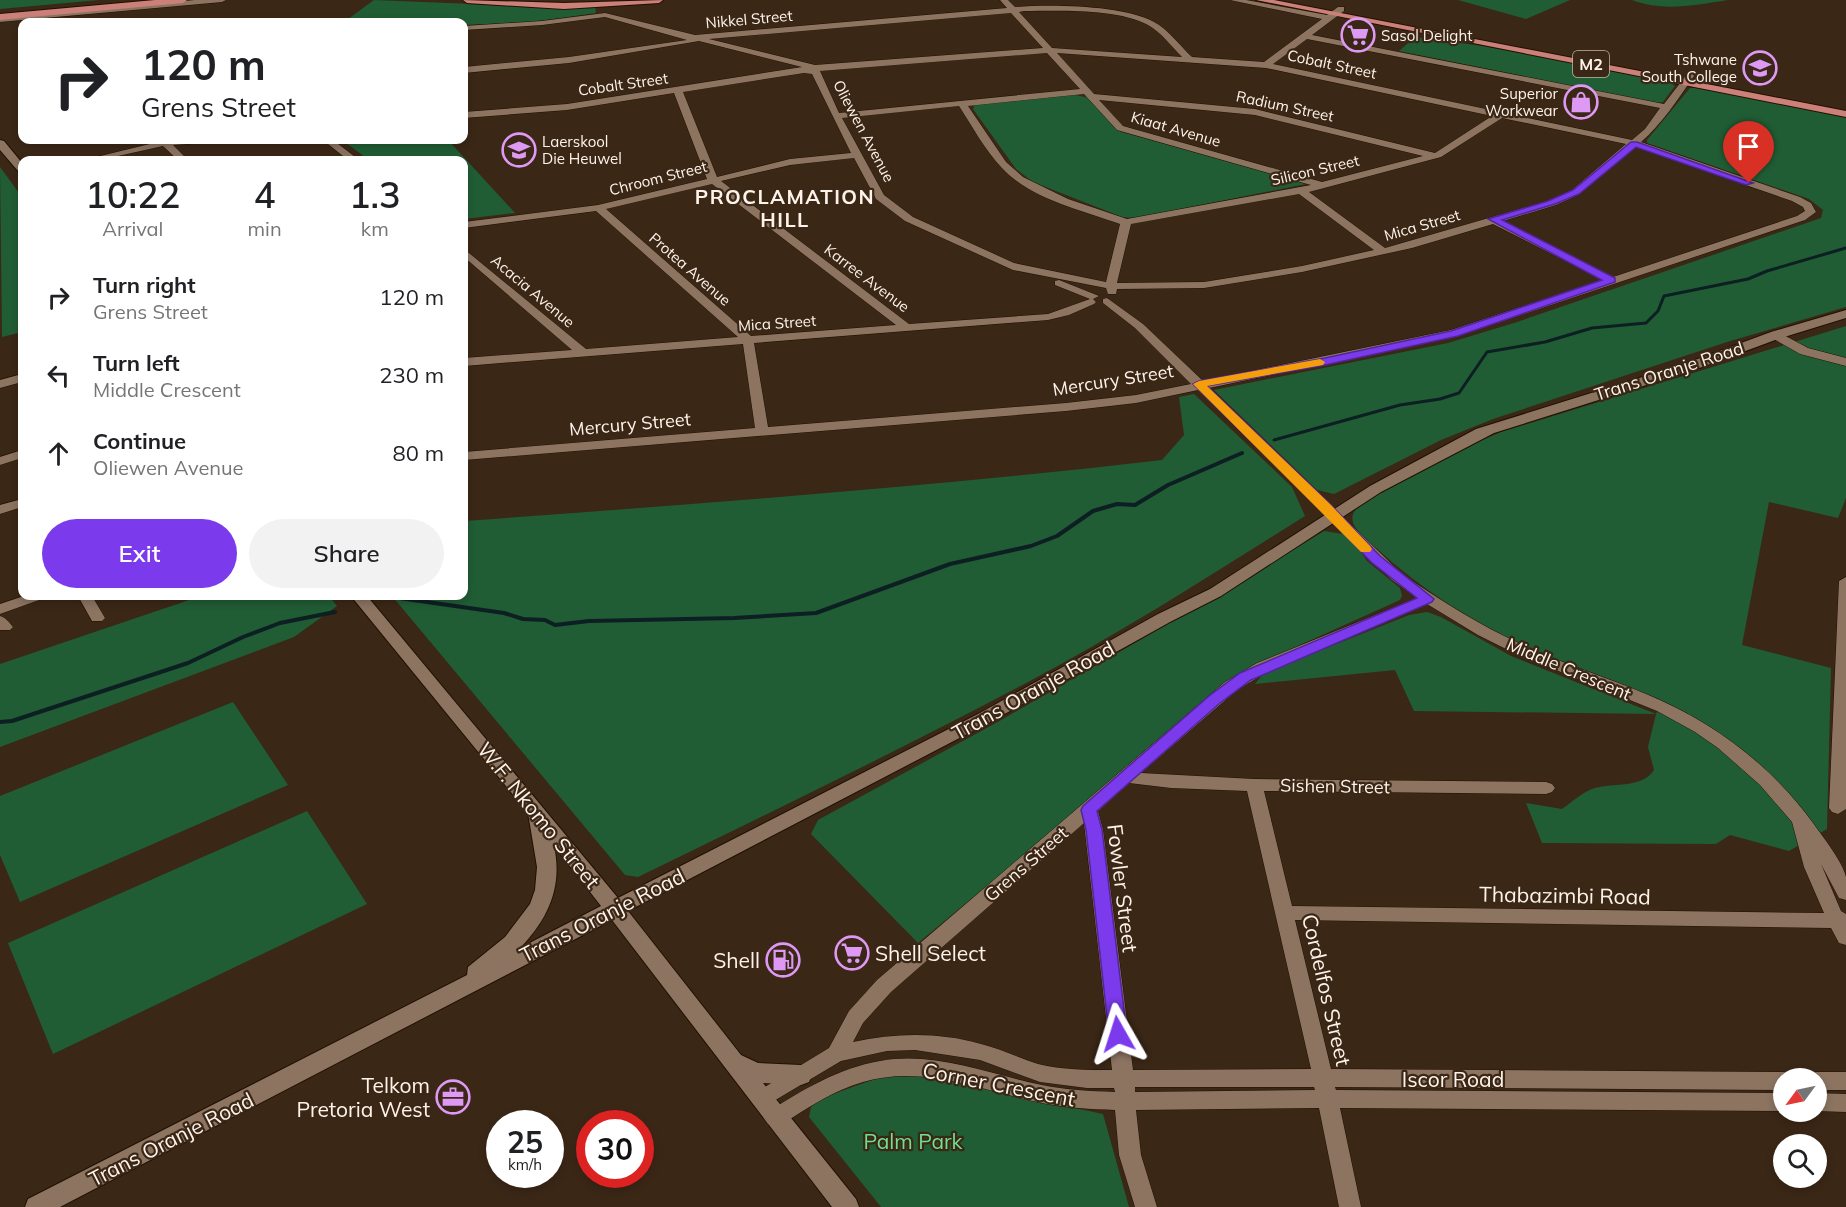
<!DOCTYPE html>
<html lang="en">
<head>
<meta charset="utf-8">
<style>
  :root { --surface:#fff; --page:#f2f2f2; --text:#202124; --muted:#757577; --accent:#7c3aed }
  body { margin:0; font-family:Mulish,sans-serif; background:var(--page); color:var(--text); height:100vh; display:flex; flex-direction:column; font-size:22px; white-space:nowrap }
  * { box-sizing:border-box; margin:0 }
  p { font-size:20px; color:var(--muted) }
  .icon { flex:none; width:33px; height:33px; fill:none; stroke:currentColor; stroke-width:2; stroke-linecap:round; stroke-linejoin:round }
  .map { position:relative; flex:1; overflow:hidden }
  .details { position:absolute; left:18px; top:156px; width:450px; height:444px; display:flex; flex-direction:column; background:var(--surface); border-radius:12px; box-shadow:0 3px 9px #0003 }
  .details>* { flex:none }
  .banner { position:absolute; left:18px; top:18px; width:450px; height:126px; border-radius:12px; box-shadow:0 3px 9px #0003; background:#fff; color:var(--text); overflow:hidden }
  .needle { width:39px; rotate:237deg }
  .fabs { position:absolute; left:1773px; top:1068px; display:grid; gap:12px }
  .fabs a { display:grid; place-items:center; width:54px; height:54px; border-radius:50%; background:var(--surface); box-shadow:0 3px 9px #0003; font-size:30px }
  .speed { position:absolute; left:486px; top:1110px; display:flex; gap:12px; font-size:30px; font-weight:700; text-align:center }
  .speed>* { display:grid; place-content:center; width:78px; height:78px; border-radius:50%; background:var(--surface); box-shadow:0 3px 9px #0003; line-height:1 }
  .speed small { font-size:15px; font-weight:400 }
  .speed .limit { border:9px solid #d22; background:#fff; color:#111 }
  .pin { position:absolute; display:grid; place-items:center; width:51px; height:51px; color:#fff; margin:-62px -26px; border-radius:50% 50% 50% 0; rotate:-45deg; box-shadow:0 0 6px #0007 }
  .pin .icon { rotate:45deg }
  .me { position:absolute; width:66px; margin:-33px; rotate:354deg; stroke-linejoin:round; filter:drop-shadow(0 0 4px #0008) }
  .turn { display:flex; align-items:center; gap:21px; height:126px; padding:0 24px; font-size:27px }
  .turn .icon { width:78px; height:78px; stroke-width:2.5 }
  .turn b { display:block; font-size:42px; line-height:51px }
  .eta { display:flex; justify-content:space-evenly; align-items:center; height:102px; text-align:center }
  .eta b { font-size:36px; font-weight:600; line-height:42px }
  .primary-button { display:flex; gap:12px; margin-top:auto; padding:12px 24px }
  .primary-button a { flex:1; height:69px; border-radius:36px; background:var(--accent); color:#fff; font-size:24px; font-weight:600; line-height:69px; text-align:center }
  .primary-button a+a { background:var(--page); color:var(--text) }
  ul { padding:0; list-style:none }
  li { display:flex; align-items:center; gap:18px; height:78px; padding:0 24px }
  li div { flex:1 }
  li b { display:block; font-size:22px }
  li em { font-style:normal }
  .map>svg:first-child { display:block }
</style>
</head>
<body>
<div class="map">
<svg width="1846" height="1207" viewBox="0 0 1846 1207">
  <rect width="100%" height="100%" fill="#3b2716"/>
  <path fill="#205d34" d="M0,0H99L0,9Z
    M374,0L570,8L595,6L596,13L531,22L464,25V22H344Z
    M1458,0H1570L1526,19Z
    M1632,0H1728C1695,5 1664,12 1632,0Z
    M1415,37L1483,46L1670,82L1675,86L1663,102L1657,103L1399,51Z
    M1690,88H1699L1846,116V307L1727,342L1493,419L1441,440L1334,494L1317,490L1214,390L1448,343L1514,323L1821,218L1823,210L1809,199L1647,143V140Z
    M1070,94L1090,98L1113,126L1122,132L1306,184L1135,218L1122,217L1033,182L1016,169L973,109L975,104Z
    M342,140H448L515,213L464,219V160H369Z
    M0,167L22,197V332L2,337Z
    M1846,326V498L1838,518L1769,502L1742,645L1831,668L1827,829L1789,851L1730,835L1716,844L1542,843L1526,803L1562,809C1572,802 1584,791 1595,788C1613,783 1643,788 1654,770L1648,747L1656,714L1414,711L1395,670L1255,684L1263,674L1279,667L1409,615L1427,612L1441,617L1511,656L1656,714L1662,703C1625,685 1586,672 1548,656C1484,629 1426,594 1375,547C1364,537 1342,522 1358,507C1404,478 1451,453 1501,432Z
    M1194,394L1292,487L1305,516C1214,573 1124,631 1028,682C900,750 769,813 638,877L625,875L392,596H464V521C696,504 930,487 1162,460L1184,435L1179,397Z
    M1324,531L1343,534L1354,542L1367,561L1400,588L1402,596L1400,600L1251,667L918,943L811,834L818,820L994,724L1224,592Z
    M201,596H329L337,606L294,637L0,747V664Z
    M233,702L288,785L20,902L0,855V796Z
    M307,811L367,904L53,1054L8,943Z
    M889,1074L956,1077L1012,1095L1103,1114L1129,1207H881L809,1117L811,1107L819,1099Z"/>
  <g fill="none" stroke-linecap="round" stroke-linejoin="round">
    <path stroke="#0d1f22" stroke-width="3" d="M1274,440L1400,405L1440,399L1459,393L1487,352L1545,342L1592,328L1646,323L1658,311L1664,296L1748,279L1767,271L1846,248"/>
    <path stroke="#0d1f22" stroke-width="4" d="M399,598L504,613L523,619L545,620L555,625L589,621L734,618L816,613L950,564L1031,546L1057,536L1093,511L1117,504L1135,505L1168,485L1242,453
      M0,722L12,721L188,663L243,637L280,623L335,612"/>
    <g stroke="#221001" stroke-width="1">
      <path id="minor" d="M195,0H226L222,2L0,22V18Z
        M1000,0H1008L1015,7C1050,4 1124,5 1154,22C1169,30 1180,46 1192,57L1264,62L1322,19L1230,0H1246L1327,15L1338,7H1344V11L1312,35L1664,104L1687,74H1693L1694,76C1678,99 1662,124 1641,142L1800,197L1811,203L1816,212L1805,220L1458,336L1209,388L1402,574C1441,601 1481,626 1523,645C1563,664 1606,677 1646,694C1712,721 1771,765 1813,823C1822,836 1843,862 1846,877C1846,884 1846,893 1846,900L1839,898L1821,864L1841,911L1846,914V945L1839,943L1831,928L1295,920L1331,1069L1784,1072L1791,1075L1793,1078H1784V1090L1335,1087L1336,1090L1784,1093V1111L1340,1108L1361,1207H1339L1319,1108L1136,1110L1141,1155L1157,1207H1135L1119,1155L1115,1110C1091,1109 1067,1108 1042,1103C983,1091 924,1064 863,1082C834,1090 808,1108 782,1124L775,1127L768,1124L764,1118L768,1112C802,1090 839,1068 880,1061C935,1051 988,1074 1042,1085C1066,1090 1090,1091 1115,1092L1114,1088H1087L1040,1082L980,1060L915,1050L887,1051L841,1061L762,1108L755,1105L752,1099L755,1093L829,1048L849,1011L877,980L1225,682L1257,663L1417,598L1392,580L1198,390L1136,403L1066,411L464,460V452L755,428L743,344L464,366V358L572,350L464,257V249L586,349L738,337L596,211L464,228V222L598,205L707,179L674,93L567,110L464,118V112L567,104L802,67L699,41L569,63L464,73V67L569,57L687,40L605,17L542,25L464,30V26L542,21L605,13L695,35L1007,8ZM1024,11C1059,11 1116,8 1148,25C1161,32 1171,46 1182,57L1052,48L1019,12ZM1011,13L1043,48L815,65L709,39ZM1307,39L1660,108L1645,129L1632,140L1273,64ZM1047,53L1080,89L839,113L820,71ZM1057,53L1266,68L1492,116L1435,153L1255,109L1094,94ZM804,73L812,74L851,153L790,159L717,177L683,92ZM1084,94L1117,130L1311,185L1127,219L1068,199L1023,177L1006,162L968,106ZM1099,100L1255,115L1423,156L1322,182L1123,126ZM959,106C972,126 985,150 1001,167C1030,199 1081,210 1120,224L1106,282L1014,263L913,217L884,195L842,118ZM1502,118L1626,144L1572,190L1548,201L1385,248L1309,192L1441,157ZM1635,147L1792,201L1803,207L1805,211L1797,216L1613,277L1503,221L1556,205L1580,194ZM854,158L876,199L905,221L1013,270L1106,288L1108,294H1116L1117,289L1204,288L1302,272L1412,248L1493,224L1603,280L1451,330L1203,381L1143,324L1107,298L1103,299V303L1135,328L1191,384L1136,395L1066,403L768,427L754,343L1048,320L1069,315L1094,304L1096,302L1093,299L1099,296L1059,280L1055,281V285L1090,299L1048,314L909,324L721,181L790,165ZM712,184L896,325L751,336L606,209ZM1299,194L1374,250L1302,266L1204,282L1117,283L1131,224ZM1427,604L1478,635L1514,653L1657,711L1695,732L1718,748L1760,785L1792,822L1804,867L1824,913L1292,906L1264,791L1546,794L1552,792L1555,788L1552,784L1546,782L1254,779L1141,773L1237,690L1269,671ZM1129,783L1171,788L1247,791L1311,1069L1133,1070L1103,830L1098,811ZM1084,823L1112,1070C1088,1070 1062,1070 1038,1064C1019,1058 1001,1049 981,1044C938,1032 896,1033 853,1042L863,1023L891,992ZM1135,1087H1314L1315,1090L1135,1092Z
        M158,140H206L201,143L173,145L188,160H178L163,146L100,160H84L158,142Z
        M323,140H333L359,160H348Z
        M1776,331L1808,348L1846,358V366L1800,354L1772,338V332Z
        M22,374V382L0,388V380Z
        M22,450V458L0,465V457Z
        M22,499V507L0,514V505Z
        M1846,577V809L1838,814L1832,812L1829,808L1839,581Z
        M24,596H44L42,599L0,614V604Z
        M78,596H92L105,618L102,621H92Z
        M0,616C6,618 9,622 13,627L10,630H0Z
        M1816,1072H1846V1090H1816V1078H1807L1809,1075Z
        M1816,1093L1846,1094V1112L1816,1111Z"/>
    </g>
    <g stroke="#221001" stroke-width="2">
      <path id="secondary" d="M0,140L4,141L22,163V172L18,171L0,150Z
        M1846,310V318L1781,338L1694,370L1494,433L1381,492L1221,596L1170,622L992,721L628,911L741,1055L758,1063L801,1065L809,1068L812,1075L809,1082L801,1085L763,1083L856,1199L859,1207H832L612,920L60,1207H25L28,1199L467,975L468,967L505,937L530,904L535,890L537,867L528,813L351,596H367L618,898L980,713L1158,614L1210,589L1370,486L1476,429L1684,364L1771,332ZM554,846L601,906L520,948C548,919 563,887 554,846Z"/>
    </g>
    <g stroke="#221001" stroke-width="2">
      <path id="primary" d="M155,0H187L183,3L0,20V14Z
        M463,0L564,3L663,0L659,3L564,9L467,3Z
        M1256,0H1274L1846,111V117Z"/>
    </g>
    <use href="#minor" fill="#8c7461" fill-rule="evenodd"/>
    <use href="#secondary" fill="#8c7461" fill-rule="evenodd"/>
    <use href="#primary" fill="#cc807a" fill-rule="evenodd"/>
  </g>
  <path fill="#7c3aed" stroke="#51269a" stroke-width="1.5" d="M1631,142H1637L1753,183L1746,185L1636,147L1579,194L1555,204L1502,220L1615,278V282L1458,336L1325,365L1207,386L1331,505L1380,556L1434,599L1432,602L1251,680L1220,703L1097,811L1102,830L1127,1034L1124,1039L1118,1042L1112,1039L1109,1034L1086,830L1081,810L1083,806L1209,696L1240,673L1417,598L1371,562L1322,511L1193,384L1199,381L1325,358L1451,331L1602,280L1488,219L1548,201L1573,190Z"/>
  <path fill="#f59e0b" d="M1320,359L1325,362L1323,365L1207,386L1331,505L1370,546L1372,549L1370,552H1361L1193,384L1199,381Z"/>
  <defs>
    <g id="supermarket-ring" transform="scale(1.725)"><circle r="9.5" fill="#3b2716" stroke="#dd99f3" stroke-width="1.5"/><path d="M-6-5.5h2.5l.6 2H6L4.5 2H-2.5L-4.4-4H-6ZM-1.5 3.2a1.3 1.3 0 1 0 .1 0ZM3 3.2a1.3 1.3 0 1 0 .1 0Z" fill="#dd99f3"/></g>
    <g id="university-ring" transform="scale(1.725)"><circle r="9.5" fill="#3b2716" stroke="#dd99f3" stroke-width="1.5"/><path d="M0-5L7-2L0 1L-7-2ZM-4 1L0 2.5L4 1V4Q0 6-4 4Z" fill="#dd99f3"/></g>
    <g id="shop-ring" transform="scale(1.725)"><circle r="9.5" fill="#3b2716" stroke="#dd99f3" stroke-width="1.5"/><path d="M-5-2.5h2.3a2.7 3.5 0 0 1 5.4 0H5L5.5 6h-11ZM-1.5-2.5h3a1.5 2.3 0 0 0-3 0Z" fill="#dd99f3"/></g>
    <g id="school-ring" transform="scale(1.725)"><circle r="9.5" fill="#3b2716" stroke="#dd99f3" stroke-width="1.5"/><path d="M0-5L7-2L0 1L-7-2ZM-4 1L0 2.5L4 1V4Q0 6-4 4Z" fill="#dd99f3"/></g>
    <g id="fuel-ring" transform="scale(1.725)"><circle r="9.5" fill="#3b2716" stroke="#dd99f3" stroke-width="1.5"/><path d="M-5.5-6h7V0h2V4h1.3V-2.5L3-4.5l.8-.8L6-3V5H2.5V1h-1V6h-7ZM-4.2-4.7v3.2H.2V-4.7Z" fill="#dd99f3"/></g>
    <g id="office-ring" transform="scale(1.725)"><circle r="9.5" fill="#3b2716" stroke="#dd99f3" stroke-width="1.5"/><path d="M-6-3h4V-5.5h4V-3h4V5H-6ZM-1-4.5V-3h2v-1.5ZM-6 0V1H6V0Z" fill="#dd99f3"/></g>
  </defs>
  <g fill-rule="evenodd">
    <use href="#supermarket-ring" x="1358" y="35"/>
    <use href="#university-ring" x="1760" y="68"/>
    <use href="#shop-ring" x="1581" y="102"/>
    <use href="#school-ring" x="519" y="150"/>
    <use href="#supermarket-ring" x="852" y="953"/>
    <use href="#fuel-ring" x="783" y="960"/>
    <use href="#office-ring" x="453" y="1097"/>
  </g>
  <g text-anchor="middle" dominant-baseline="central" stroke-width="4.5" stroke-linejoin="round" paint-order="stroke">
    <g font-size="15" fill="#fef3ea" stroke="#3b2716">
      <text transform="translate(749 19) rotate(-5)">Nikkel Street</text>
      <text transform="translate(1332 64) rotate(12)">Cobalt Street</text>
      <text transform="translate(623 84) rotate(-8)">Cobalt Street</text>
      <text transform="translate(1285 106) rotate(12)">Radium Street</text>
      <text transform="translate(1176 129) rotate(16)">Kiaat Avenue</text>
      <text transform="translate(864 131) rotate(62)">Oliewen Avenue</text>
      <text transform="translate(1315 170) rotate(-13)">Silicon Street</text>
      <text transform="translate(658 178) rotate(-14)">Chroom Street</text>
      <text transform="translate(1422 225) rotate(-16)">Mica Street</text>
      <text transform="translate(690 269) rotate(41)">Protea Avenue</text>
      <text transform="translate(867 278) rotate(37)">Karree Avenue</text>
      <text transform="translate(533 291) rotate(40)">Acacia Avenue</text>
      <text transform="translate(777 323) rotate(-4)">Mica Street</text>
    </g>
    <g font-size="15" fill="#fef3ea" stroke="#3b2716" text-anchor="start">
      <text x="1381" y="35">Sasol Delight</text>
      <text x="1737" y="59" text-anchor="end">Tshwane<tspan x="1737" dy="17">South College</tspan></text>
      <text x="1558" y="93" text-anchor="end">Superior<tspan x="1558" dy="17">Workwear</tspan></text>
      <text x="542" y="141">Laerskool<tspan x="542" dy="17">Die Heuwel</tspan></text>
    </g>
    <rect fill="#3b2716" stroke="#c4b6aa" stroke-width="1.5" x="1573" y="51" width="36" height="26" rx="4.5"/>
    <g font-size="16" font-weight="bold" fill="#fef3ea">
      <text x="1591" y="64">M2</text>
    </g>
    <g font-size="18" fill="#fef3ea" stroke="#3b2716">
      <text transform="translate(1669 371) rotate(-18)">Trans Oranje Road</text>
      <text transform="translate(1113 380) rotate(-9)">Mercury Street</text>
      <text transform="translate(630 424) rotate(-5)">Mercury Street</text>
      <text transform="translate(1569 669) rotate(23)">Middle Crescent</text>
      <text transform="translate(1335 786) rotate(1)">Sishen Street</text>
      <text transform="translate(1026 864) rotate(-41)">Grens Street</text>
    </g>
    <g font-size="20" font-weight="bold" letter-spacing="1.5" fill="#fef3ea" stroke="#3b2716">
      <text x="785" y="196">PROCLAMATION<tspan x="785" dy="23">HILL</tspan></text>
    </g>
    <g font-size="21" fill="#fef3ea" stroke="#3b2716">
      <text transform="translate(1033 690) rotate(-29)">Trans Oranje Road</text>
      <text transform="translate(539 815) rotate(51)">W.F. Nkomo Street</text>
      <text transform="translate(1123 888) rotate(83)">Fowler Street</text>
      <text transform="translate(1565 895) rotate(1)">Thabazimbi Road</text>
      <text transform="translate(602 915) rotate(-27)">Trans Oranje Road</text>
      <text transform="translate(1327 990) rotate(77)">Cordelfos Street</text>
      <text x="1453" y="1079">Iscor Road</text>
      <text transform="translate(999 1084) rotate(11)">Corner Crescent</text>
      <text transform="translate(171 1139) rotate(-27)">Trans Oranje Road</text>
    </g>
    <g font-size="21" fill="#fef3ea" stroke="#3b2716" text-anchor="end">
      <text x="875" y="953" text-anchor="start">Shell Select</text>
      <text x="760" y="960">Shell</text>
      <text x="430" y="1085">Telkom<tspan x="430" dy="24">Pretoria West</tspan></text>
    </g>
    <g font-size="21" fill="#70df90" stroke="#3b2716">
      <text x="913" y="1141">Palm Park</text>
    </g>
  </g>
</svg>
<div class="fabs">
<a><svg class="needle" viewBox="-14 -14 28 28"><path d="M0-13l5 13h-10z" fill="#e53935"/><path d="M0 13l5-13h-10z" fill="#757577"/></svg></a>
<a><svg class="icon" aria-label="search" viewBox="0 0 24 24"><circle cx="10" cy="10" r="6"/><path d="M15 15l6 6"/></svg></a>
</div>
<div class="speed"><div>25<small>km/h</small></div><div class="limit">30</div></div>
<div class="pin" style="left:1749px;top:183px;background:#d93025"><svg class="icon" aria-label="arrive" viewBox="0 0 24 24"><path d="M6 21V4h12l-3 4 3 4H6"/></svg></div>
<svg class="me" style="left:1118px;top:1034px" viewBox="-20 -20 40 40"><path d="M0-17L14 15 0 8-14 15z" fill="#7c3aed" stroke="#fff" stroke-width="4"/></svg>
<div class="banner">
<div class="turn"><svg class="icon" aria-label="right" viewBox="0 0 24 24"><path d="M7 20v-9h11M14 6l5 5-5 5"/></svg><div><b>120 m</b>Grens Street</div></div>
</div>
<section class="details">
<div class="eta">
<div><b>10:22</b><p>Arrival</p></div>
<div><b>4</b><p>min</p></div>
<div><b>1.3</b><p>km</p></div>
</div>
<ul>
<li><svg class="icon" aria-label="right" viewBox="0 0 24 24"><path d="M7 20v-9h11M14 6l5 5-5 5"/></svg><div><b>Turn right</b><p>Grens Street</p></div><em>120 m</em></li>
<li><svg class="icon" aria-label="left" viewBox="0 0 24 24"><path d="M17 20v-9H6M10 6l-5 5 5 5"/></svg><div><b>Turn left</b><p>Middle Crescent</p></div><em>230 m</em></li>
<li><svg class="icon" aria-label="ahead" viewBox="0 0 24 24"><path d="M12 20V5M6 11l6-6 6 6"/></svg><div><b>Continue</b><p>Oliewen Avenue</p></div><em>80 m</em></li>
</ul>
<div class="primary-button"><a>Exit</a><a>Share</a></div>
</section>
</div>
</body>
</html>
